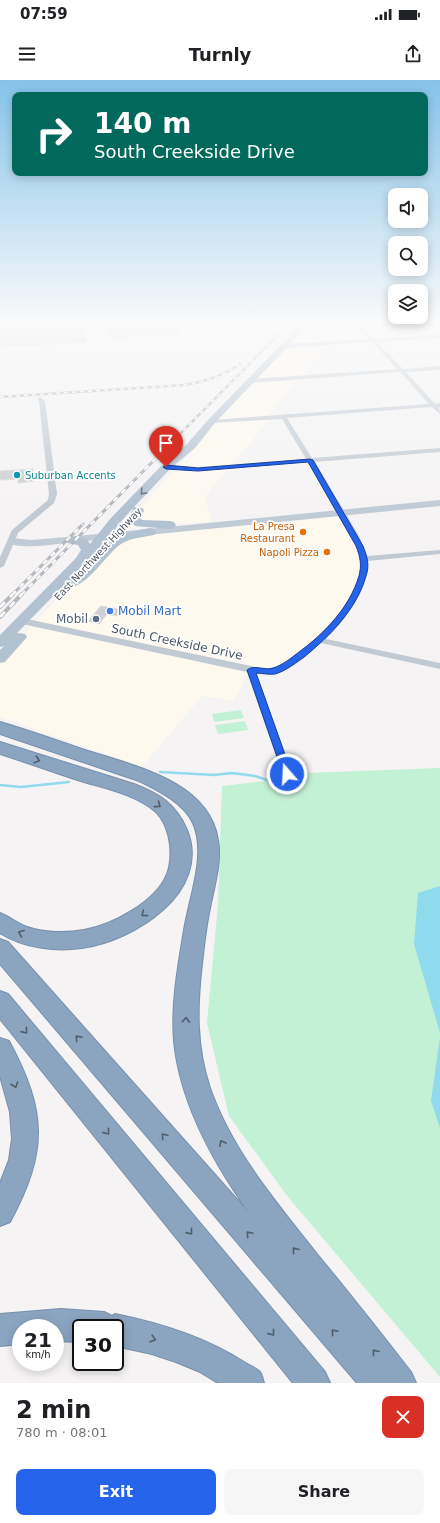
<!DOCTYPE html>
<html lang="en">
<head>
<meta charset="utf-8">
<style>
  :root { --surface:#fff; --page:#f6f6f6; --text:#202124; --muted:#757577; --accent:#2563eb }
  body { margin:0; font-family:"DejaVu Sans",sans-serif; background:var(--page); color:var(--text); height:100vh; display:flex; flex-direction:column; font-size:15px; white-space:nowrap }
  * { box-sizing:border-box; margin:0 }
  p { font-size:13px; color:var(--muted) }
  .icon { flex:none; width:22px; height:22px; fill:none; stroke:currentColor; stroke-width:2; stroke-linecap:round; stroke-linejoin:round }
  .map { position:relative; height:1303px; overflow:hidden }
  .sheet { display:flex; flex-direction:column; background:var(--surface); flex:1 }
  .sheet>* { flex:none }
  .hud { position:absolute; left:12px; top:12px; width:416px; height:84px; border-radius:8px; box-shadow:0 2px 10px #0003; background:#00695c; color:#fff; overflow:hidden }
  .buttons { position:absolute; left:388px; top:108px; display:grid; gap:8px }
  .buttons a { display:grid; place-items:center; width:40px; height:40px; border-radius:8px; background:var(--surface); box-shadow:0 2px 10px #0003; font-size:20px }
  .speed { position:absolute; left:12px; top:1239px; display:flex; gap:8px; font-size:20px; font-weight:700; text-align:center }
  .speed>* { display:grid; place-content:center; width:52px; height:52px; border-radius:50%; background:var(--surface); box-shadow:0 2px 10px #0003; line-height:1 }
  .speed small { font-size:10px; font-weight:400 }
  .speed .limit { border:2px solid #111; border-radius:6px; background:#fff; color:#111 }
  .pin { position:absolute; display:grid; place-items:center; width:34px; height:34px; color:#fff; margin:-41px -17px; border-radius:50% 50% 50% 0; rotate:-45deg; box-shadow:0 0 4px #0007 }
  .pin .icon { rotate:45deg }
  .me { position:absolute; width:44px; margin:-22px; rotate:341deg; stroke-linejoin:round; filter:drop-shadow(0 0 3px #0008) }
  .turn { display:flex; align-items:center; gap:14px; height:84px; padding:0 16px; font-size:18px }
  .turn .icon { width:52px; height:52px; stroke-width:2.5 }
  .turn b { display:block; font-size:28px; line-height:34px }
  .round { display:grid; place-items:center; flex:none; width:42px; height:42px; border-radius:8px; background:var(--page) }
  .overview { display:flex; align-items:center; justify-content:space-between; height:68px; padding:0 16px }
  h1 { font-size:24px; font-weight:800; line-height:30px }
  .primary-button { display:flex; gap:8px; margin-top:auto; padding:8px 16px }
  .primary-button a { flex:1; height:46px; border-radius:8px; background:var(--accent); color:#fff; font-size:16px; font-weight:800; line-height:46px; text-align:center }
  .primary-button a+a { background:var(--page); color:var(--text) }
  .status { display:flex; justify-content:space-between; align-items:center; height:28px; padding:0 20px; background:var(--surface); direction:ltr }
  .status svg { height:11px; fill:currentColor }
  header { display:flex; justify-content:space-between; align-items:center; height:52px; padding:0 16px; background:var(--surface); font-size:18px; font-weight:800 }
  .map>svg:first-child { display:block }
</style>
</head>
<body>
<div class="status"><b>07:59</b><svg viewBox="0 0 49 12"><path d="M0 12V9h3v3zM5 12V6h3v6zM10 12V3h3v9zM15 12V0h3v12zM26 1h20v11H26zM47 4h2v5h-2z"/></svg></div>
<header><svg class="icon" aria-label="menu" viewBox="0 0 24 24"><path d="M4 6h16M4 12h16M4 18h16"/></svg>Turnly<svg class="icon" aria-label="share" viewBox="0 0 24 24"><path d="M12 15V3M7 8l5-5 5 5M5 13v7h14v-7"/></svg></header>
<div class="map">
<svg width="440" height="1303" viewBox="0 0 440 1303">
  <rect width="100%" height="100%" fill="#f5f3f3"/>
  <path fill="#fdf9ef" d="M305,244H346L266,337H271L205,417L212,441L118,449L138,430L176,389L190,373L191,366Z
    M342,432L360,466L363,495L341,538L289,584L273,592L251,590L233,621L202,616L142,687L0,637V579L71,504L125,458Z"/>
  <path fill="#c3f1d5" d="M241,630L244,638L214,642L212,634Z
    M245,641L248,650L218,654L215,645Z
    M440,688V1297L288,1117L229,1036L207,943L218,824L222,706L281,699L305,693Z"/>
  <path fill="#90daee" d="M440,806V953L414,864L418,813Z
    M440,957V1048L431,1021Z"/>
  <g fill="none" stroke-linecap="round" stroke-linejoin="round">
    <path stroke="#90daee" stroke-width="2.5" d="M160,692L214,695L232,693L255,696L281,705
      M0,705L21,707L69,702"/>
  </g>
  <path fill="#cdcfd5" stroke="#d7d9de" d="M0,244H83L87,262L0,267Z
    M106,244H174L179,255L110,258Z
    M33,389L34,401L18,403V399L0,400V391Z
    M101,526L123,530L118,536L107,534L99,544L88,541Z"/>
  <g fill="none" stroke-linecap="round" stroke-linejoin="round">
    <g stroke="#7690ad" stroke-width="2">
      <path id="highway" d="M0,642C28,650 55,660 82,669C130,685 209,700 218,760C222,782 214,807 210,828C206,847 204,865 202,884C197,926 196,967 210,1008C232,1071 276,1122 317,1174C349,1213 380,1252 411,1292L416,1303H357L0,884V859L8,862L250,1134C214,1084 180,1024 174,961C171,924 178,886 184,850C189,818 207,774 193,743C184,723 159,711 139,701L0,654Z
        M0,662L134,704C160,714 176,724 187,750C212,812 134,861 82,868C55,872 24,868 0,853V833C10,837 17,843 27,847C43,853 67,853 84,850C112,845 156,822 167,794C171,784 171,775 170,765C169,753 164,740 156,732C136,715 108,709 84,702C56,693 28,683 0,674Z
        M0,911L8,914L325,1292L330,1303H293L0,939Z
        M0,958L9,961C47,1032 48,1071 10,1142L0,1146V1103L9,1080L12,1059L10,1032L0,996Z
        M61,1229L104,1232L112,1236L115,1234C160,1243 205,1257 244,1282C248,1285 256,1288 260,1292C262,1294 263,1300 264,1303H218L200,1292L176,1282L152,1274L115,1266V1248H81V1262L55,1261V1248H21V1264L0,1266V1234Z"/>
    </g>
    <path fill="#c1cad2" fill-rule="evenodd" d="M356,244H360L375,259L440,254V258L377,262L403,289L440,286V290L406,292L435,324L440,323V327H439L440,334L432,327L287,338L312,378L440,368V372L315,382L359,456L367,476L440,470V474L368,481C369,512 345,537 326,559L440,583V589L321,563C302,581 285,597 257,594L292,694L291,696H283L282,694L247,592L22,544L18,541L22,538L265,589C284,590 303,571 315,559C336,538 363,510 360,479C358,457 321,403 308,382L198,391L166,389L163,387L166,385L198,387L306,379L282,339L209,343V341L211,340L429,324L400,292L250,303L247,301L250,299L397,289L372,262L285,268L282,266L285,264L369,259Z
      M40,317L45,321L57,414L54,423L18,453L4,486L0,488V477L12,450L48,420L49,414L39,321L37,319Z"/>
    <path fill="#c1cbd6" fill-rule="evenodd" d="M440,420V426L67,463C54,464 15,471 7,461L12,458L31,460L67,457Z"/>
    <path fill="#b3c2d1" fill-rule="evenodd" d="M301,244H309L214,344L195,368L170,389L134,427L142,428L144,430L141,438L142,440L170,441L174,442L176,445L174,448L170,449L135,446L129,439L133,428L118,445L108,459L69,499C80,493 88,482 97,473C112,457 128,452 150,448L154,449L156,452L154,455C143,457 131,458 121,464C106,474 85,511 66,507L65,504L17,553L25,554L27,557L5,582L0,583V570L4,566L0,567V555L76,478L81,470L78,465L68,463L66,460L68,457L72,456L87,459L90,464L110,439L162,385L187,364L208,340Z"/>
    <use href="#highway" fill="#8ba5c1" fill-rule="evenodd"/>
    <g stroke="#b5b8bd" stroke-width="2.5">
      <path id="rail-far2" d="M0,317L185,305C206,301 223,296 240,284
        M172,362L289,244"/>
    </g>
    <g stroke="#b5b8bd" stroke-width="3">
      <path id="rail-far1" d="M12,515L83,444
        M21,515L173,361"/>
    </g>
    <g stroke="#b5b8bd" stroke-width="4">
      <path id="rail" d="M0,527L13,514
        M0,537L22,514"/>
    </g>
    <use href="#rail-far2" stroke="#fff" stroke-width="1.5" stroke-dasharray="4" stroke-linecap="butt"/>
    <use href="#rail-far1" stroke="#fff" stroke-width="2" stroke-dasharray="5.5" stroke-linecap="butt"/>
    <use href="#rail" stroke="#fff" stroke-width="2.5" stroke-dasharray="7" stroke-linecap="butt"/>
  </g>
  <defs><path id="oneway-chevron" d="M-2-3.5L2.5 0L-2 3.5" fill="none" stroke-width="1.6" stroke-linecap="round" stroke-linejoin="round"/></defs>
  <use stroke="#64717d" href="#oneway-chevron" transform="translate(143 412) rotate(133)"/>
  <g stroke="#505e6b">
    <use href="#oneway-chevron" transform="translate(37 680) rotate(18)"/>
    <use href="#oneway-chevron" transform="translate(158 725) rotate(37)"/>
    <use href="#oneway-chevron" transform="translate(144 834) rotate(143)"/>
    <use href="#oneway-chevron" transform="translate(21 853) rotate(-158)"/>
    <use href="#oneway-chevron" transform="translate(186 940) rotate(-87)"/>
    <use href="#oneway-chevron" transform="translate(25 951) rotate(51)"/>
    <use href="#oneway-chevron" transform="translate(78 958) rotate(-131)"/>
    <use href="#oneway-chevron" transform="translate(15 1005) rotate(71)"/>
    <use href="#oneway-chevron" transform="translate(107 1052) rotate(51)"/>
    <use href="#oneway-chevron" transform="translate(164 1056) rotate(-131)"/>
    <use href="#oneway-chevron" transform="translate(222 1063) rotate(-119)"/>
    <use href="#oneway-chevron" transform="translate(190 1152) rotate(51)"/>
    <use href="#oneway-chevron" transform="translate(249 1154) rotate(-131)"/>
    <use href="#oneway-chevron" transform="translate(295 1170) rotate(-128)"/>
    <use href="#oneway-chevron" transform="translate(334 1252) rotate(-131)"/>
    <use href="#oneway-chevron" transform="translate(272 1253) rotate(51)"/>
    <use href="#oneway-chevron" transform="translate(153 1259) rotate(16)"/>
    <use href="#oneway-chevron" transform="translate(375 1272) rotate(-128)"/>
  </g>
  <linearGradient id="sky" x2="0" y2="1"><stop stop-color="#85c3ea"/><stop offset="0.57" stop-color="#fafafa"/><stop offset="1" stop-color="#fafafa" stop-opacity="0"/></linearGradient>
  <rect width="440" height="426" fill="url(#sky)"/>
  <path fill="#2563eb" stroke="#184099" d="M310,379L313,380L363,466C367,476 370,485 366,496C356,530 331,555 304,577C295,583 286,591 275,594C269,595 262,593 256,593L292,694L287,697L283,694L247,590C254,584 265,591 273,588C283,585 291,578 299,572C326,552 349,528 359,496C362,485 360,476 356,466L308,382L198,391L166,389L163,387L166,385L198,388Z"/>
  <circle fill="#0f9aa8" stroke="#fff" stroke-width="1.5" cx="17" cy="395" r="4"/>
  <g fill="#e8710a" stroke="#fff" stroke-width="1.5">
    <circle cx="303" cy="452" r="4"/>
    <circle cx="327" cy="472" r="4"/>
  </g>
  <circle fill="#3f7fe0" stroke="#fff" stroke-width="1.5" cx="110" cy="531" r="4"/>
  <circle fill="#5c6f8a" stroke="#fff" stroke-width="1.5" cx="96" cy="539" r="4"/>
  <g text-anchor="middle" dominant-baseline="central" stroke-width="3.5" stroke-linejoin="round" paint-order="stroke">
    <g font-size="10" fill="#0d838f" stroke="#fff" text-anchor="start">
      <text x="25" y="395">Suburban Accents</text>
    </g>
    <g font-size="10" fill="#c56008" stroke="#fff" text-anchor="end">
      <text x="295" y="446">La Presa<tspan x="295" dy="12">Restaurant</tspan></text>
      <text x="319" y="472">Napoli Pizza</text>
    </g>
    <g font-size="10" fill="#4a5661" stroke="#fff">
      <text transform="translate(98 474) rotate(-47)">East Northwest Highway</text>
    </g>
    <g font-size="12" fill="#366cbe" stroke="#fff" text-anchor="start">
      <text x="118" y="531">Mobil Mart</text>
    </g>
    <g font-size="12" fill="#4e5e75" stroke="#fff" text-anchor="end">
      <text x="88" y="539">Mobil</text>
    </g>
    <g font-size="12" fill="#4a5661" stroke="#fff">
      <text transform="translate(177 562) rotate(12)">South Creekside Drive</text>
    </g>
  </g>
</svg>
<div class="buttons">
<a><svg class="icon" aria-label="sound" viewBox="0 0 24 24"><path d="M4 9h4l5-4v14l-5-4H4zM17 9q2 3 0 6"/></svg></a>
<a><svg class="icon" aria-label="search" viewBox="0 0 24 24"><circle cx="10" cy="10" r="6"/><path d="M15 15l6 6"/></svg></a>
<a><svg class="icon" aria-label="layers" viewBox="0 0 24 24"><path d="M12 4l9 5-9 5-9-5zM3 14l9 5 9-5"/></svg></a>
</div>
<div class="speed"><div>21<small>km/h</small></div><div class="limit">30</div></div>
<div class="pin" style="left:166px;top:387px;background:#d93025"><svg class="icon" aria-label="arrive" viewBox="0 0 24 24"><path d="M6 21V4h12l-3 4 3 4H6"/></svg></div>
<svg class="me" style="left:287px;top:694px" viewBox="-20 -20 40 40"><circle r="17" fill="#2563eb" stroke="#fff" stroke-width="3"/><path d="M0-11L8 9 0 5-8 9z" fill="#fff"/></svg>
<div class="hud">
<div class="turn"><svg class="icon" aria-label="right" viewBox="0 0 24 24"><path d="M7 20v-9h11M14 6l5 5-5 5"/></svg><div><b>140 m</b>South Creekside Drive</div></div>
</div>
</div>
<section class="sheet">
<div class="overview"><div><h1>2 min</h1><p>780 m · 08:01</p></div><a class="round" style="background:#d93025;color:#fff"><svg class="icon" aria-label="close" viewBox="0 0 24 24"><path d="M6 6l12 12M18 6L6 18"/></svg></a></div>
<div class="primary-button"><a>Exit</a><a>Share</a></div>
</section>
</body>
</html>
